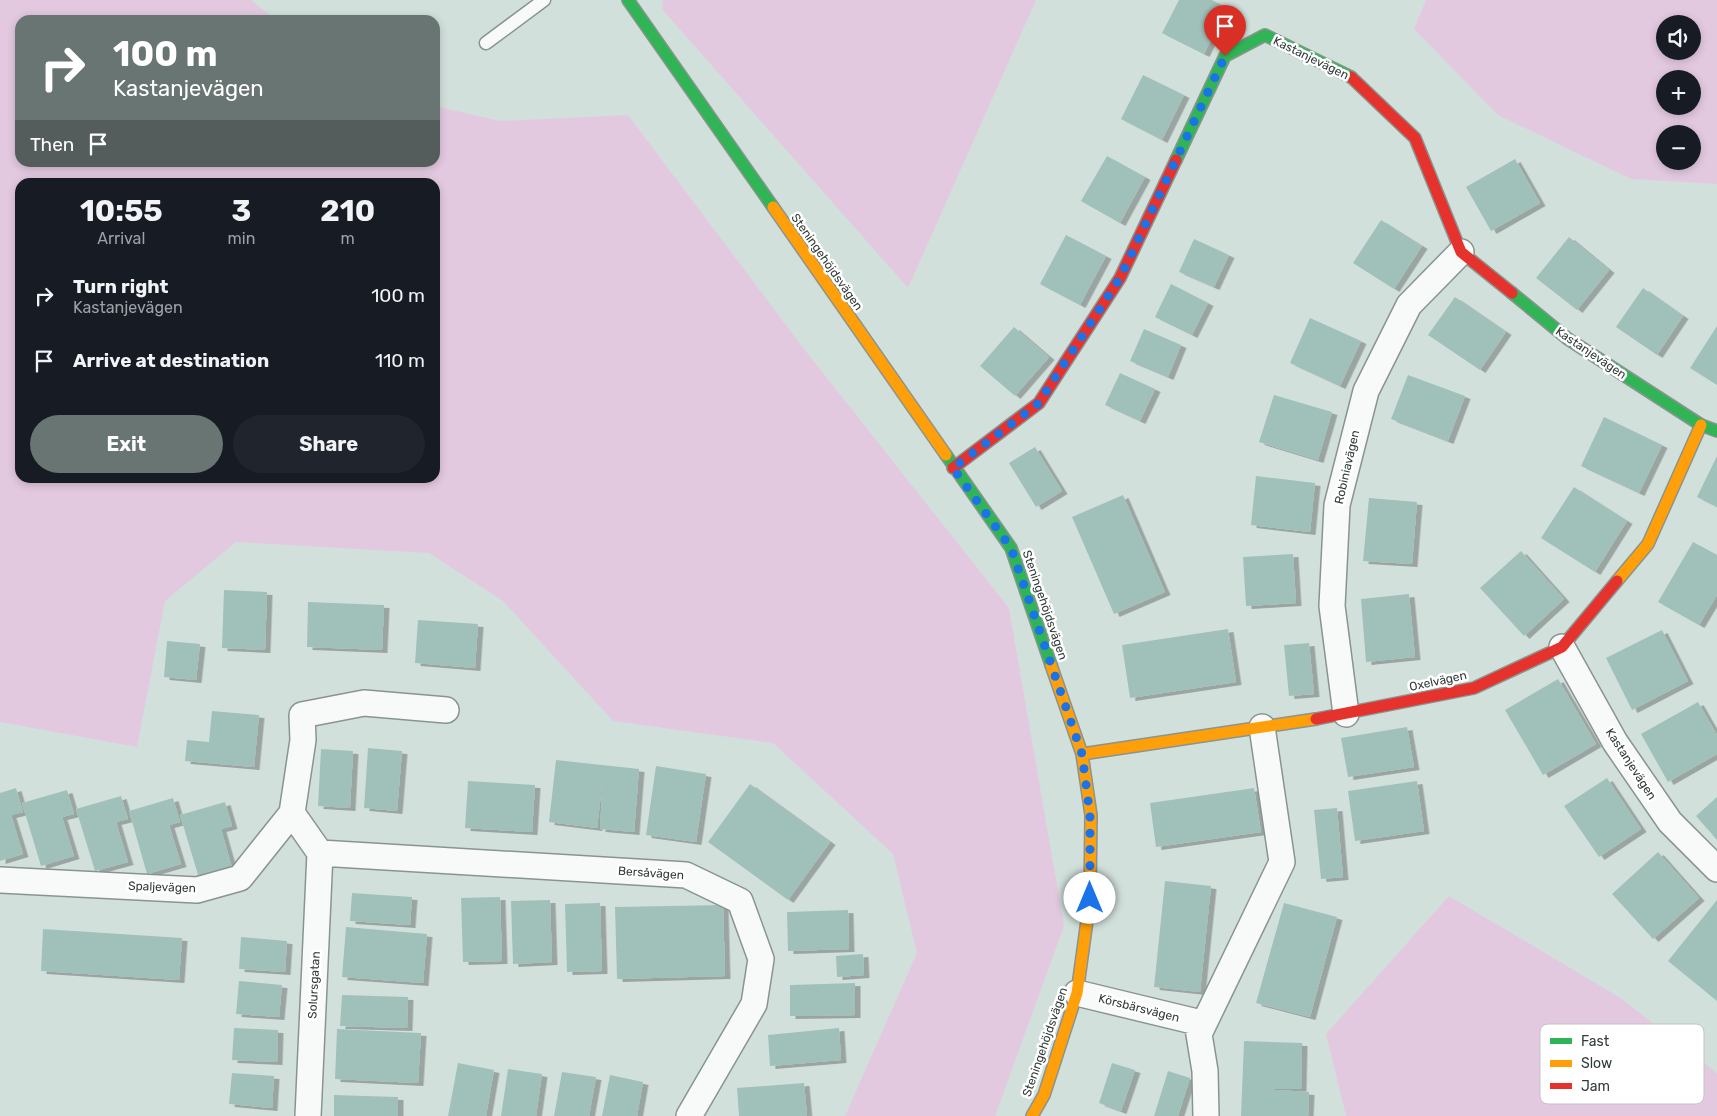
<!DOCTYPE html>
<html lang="en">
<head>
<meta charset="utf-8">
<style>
  :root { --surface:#171b24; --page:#20242c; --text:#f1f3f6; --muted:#9ea1a6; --accent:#697572 }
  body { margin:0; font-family:Rubik,sans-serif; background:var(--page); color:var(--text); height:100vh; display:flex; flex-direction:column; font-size:19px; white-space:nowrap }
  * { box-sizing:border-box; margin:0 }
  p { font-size:16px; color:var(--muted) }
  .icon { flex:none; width:28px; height:28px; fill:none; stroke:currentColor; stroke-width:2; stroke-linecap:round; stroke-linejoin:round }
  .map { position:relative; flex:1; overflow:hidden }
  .panel { position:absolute; left:15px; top:178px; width:425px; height:305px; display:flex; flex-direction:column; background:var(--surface); border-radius:15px; box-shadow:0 2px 8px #0003 }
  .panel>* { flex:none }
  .guide { position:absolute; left:15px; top:15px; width:425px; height:152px; border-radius:15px; box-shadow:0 2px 8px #0003; background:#697572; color:#fff; overflow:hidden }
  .fabs { position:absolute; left:1656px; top:15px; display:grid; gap:10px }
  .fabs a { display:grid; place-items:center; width:45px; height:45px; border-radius:50%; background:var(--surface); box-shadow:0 2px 8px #0003; font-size:25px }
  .pin { position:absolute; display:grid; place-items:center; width:42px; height:42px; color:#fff; margin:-51px -21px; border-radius:50% 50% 50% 0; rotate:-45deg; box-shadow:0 0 5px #0007 }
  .pin .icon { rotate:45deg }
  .me { position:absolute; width:55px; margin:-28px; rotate:0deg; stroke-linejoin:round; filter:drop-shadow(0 0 4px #0008) }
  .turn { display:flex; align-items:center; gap:18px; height:105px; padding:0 15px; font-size:22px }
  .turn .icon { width:65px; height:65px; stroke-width:2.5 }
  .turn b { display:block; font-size:35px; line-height:42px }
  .then { display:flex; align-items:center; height:48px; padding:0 15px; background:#0003; gap:10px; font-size:19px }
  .eta { display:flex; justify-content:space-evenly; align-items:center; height:85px; text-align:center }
  .eta b { font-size:30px; font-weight:700; line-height:35px }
  .primary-button { display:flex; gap:10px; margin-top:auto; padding:10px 15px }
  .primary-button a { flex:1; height:58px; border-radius:30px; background:var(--accent); color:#fff; font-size:20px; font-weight:700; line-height:58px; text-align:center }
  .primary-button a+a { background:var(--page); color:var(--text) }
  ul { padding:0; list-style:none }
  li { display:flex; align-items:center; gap:15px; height:65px; padding:0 15px }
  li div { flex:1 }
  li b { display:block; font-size:19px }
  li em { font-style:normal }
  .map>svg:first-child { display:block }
</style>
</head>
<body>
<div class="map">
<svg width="1717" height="1116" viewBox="0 0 1717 1116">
  <defs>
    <filter id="shadow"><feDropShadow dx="5.5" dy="3" stdDeviation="0" flood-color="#0004"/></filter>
  </defs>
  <rect width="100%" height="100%" fill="#d2e0dc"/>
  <path fill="#e3c9e0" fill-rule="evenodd" d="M0,0H251L276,20H20V162H435V106L500,121L628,115L804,349L1009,608L1064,926L995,1116H845L917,953L893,854L773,743L613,721L503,601L429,553L236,542L165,601L137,747L0,722ZM20,182H435V478H20Z
    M663,0H1036L908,288L662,9Z
    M1426,0H1717V184L1631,179L1498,115L1414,29ZM1665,24H1692V51H1665ZM1665,79H1692V106H1665ZM1665,134H1692V161H1665Z
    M1449,896L1619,997L1717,1073V1116H1346L1326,1034Z"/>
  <path fill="#a0c1ba" filter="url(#shadow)" d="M1179,0H1212L1227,8L1204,54L1162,33Z
    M1143,75L1184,95L1162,140L1121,119Z
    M1107,156L1145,177L1120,223L1081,201Z
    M1515,159L1540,203L1491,231L1466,187Z
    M1381,220L1422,246L1394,289L1353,263Z
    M1066,235L1106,256L1080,305L1040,284Z
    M1569,237L1609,270L1577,310L1536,278Z
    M1194,239L1229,255L1214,287L1179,272Z
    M1171,284L1208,303L1192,335L1155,317Z
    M1643,288L1683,316L1657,355L1616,327Z
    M1455,297L1506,332L1480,370L1428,335Z
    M1310,318L1361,341L1340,386L1290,363Z
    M1717,326V385L1690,368Z
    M1014,327L1049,357L1015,396L980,366Z
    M1144,329L1181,345L1168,377L1130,361Z
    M1120,373L1155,389L1140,421L1105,405Z
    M1408,375L1465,396L1448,441L1391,419Z
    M1274,395L1332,412L1318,460L1259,442Z
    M1604,417L1662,445L1639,493L1581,466Z
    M1035,447L1062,491L1036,507L1009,463Z
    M1717,456V507L1697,497Z
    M1256,476L1315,483L1310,532L1251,525Z
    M1574,487L1627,521L1595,572L1541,538Z
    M1123,495L1165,592L1114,614L1072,517Z
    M1369,498L1417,502L1412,564L1363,561Z
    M1693,542L1717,555V595L1699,625L1658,602Z
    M1521,551L1564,599L1524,636L1480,588Z
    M1293,554L1296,603L1246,606L1243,557Z
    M224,590L267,592L265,650L222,648Z
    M1409,594L1415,657L1366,662L1361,599Z
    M308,602L384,605L382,650L307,647Z
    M418,620L478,624L475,668L415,663Z
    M1228,629L1236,682L1130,698L1122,645Z
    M1662,630L1688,681L1632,710L1606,658Z
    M167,641L200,644L196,680L164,677Z
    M1309,643L1314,694L1289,696L1284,645Z
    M1558,679L1596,744L1543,775L1505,710Z
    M1698,702L1717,735V754L1668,782L1641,734Z
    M212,711L259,715L254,767L185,761L187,740L209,742Z
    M1407,727L1414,767L1348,777L1341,738Z
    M368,748L402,751L397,811L364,808Z
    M321,749L353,751L350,808L318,806Z
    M556,760L639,769L634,832L600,829L603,776L597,828L549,822Z
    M656,766L706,774L696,842L646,835Z
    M1607,778L1641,829L1599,857L1564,806Z
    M468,781L535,785L532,832L465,828Z
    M1417,781L1424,831L1355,841L1348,791Z
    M750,784L830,842L788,900L708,842Z
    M16,788L23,812L11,815L23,854L0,861V793Z
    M1254,788L1261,832L1156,847L1150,803Z
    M67,790L74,814L62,817L74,856L41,866L22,803Z
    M121,796L128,819L116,822L128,862L95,871L76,809Z
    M1717,797V840L1696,816Z
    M173,798L180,822L169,825L181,864L147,874L129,811Z
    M225,802L232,826L221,829L232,868L199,878L180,815Z
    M1337,808L1343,877L1321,879L1314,810Z
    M1658,852L1699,898L1653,939L1612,894Z
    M1165,881L1211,886L1200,992L1154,987Z
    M352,893L412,897L410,925L350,921Z
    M500,897L502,961L463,962L461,898Z
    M550,900L552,962L513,964L511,901Z
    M1717,900V1001L1668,961Z
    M600,903L602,971L567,972L565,904Z
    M1284,903L1337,917L1310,1017L1256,1003Z
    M723,905L725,976L617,979L615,907Z
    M848,910L849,949L788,951L787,912Z
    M346,927L427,934L423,983L342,977Z
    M43,929L182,938L179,980L41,971Z
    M241,937L287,941L285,972L239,969Z
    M863,954L864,975L837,977L836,956Z
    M239,981L282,985L279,1017L236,1014Z
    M855,983V1015L790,1016V985Z
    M342,995L408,997L407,1028L340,1026Z
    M234,1028L278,1030L277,1062L232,1060Z
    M839,1028L841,1060L770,1066L768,1035Z
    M337,1029L421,1033L418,1083L335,1079Z
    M1244,1041L1302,1043L1301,1089H1257L1309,1092L1308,1116H1241Z
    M458,1063L494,1070L486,1116H448Z
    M1112,1063L1135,1070L1121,1111L1099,1103Z
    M508,1069L542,1074L536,1116H501Z
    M1168,1071L1190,1078L1178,1116H1154Z
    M562,1072L596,1077L589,1116H554Z
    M232,1073L274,1076L272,1108L229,1104Z
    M610,1075L643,1082L637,1116H602Z
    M804,1083L807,1116H739L737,1088Z
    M334,1095L398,1097V1116H334Z"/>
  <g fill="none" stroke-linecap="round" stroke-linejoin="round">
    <g stroke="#899491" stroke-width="15">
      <path id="lane" d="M486,43L544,0"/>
    </g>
    <g stroke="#899491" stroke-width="28">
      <path id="street" d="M1562,647L1615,742L1670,822L1717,869
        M1346,714L1332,606L1337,505L1366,391L1409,305L1461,252
        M320,853L686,875L740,901L761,959L754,1004L689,1116
        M320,853L292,813L303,740L302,715L364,703L446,710
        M0,880L197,890L240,878L292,813
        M1077,993L1197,1022L1205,1071L1206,1116
        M1199,1034L1282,862L1262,727
        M308,1116L320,853"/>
    </g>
    <g stroke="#899491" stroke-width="14">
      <path id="fast" d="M628,0L773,207
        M1176,160L1225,56L1265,35L1351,77
        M1512,293L1568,339L1701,425L1717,431
        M946,455L1011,548L1051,665"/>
    </g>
    <g stroke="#899491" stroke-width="14">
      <path id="slow" d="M773,207L946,455
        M1617,581L1648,544L1701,425
        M1082,754L1316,719
        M1032,1116L1044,1095L1077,993L1090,899L1091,815L1082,754L1051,665"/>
    </g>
    <g stroke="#899491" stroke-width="14">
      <path id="jam" d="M1351,77L1415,138L1461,252L1512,293
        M953,468L1039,403L1120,278L1176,160
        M1316,719L1474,688L1562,647L1617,581"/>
    </g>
    <use href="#lane" stroke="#f8fafa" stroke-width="12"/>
    <use href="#street" stroke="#f8fafa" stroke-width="25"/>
    <use href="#fast" stroke="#30b455" stroke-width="11"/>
    <use href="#slow" stroke="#ff9f0a" stroke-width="11"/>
    <use href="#jam" stroke="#e5322d" stroke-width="11"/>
  </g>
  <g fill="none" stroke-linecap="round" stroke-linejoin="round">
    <path stroke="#1a73e8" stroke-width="9" stroke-dasharray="0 16.2" d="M1090,898V815L1082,754L1011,548L953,468L1039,403L1049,387L1120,278L1225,56"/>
  </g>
  <g text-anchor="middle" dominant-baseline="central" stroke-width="5" stroke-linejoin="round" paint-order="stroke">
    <g font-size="12" fill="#313b39" stroke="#fff">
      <text transform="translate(1311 58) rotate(26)">Kastanjevägen</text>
      <text transform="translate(827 262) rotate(55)">Steningehöjdsvägen</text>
      <text transform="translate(1591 353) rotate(34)">Kastanjevägen</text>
      <text transform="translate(1347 467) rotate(-77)">Robiniavägen</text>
      <text transform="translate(1045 605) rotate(71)">Steningehöjdsvägen</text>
      <text transform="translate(1438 681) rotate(-12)">Oxelvägen</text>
      <text transform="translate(1631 764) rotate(57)">Kastanjevägen</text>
      <text transform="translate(651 873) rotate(4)">Bersåvägen</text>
      <text transform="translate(162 887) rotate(2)">Spaljevägen</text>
      <text transform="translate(314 985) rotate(-87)">Solursgatan</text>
      <text transform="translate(1139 1008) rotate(14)">Körsbärsvägen</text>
      <text transform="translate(1045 1042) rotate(-71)">Steningehöjdsvägen</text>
    </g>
  </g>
  <rect x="1540" y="1024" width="164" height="80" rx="8" fill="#fff" stroke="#c1c4c4" stroke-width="1"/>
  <rect x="1550" y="1038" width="22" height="6" fill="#30b455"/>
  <rect x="1550" y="1060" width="22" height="7" fill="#ff9f0a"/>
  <rect x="1550" y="1083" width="22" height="6" fill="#e5322d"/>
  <g font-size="14" fill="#313b39">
    <text x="1581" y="1046">Fast</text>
    <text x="1581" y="1068">Slow</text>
    <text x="1581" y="1091">Jam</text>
  </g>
</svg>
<div class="fabs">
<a><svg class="icon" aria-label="sound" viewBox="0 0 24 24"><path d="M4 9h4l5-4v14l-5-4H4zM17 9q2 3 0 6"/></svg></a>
<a>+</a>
<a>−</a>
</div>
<div class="pin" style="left:1225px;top:56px;background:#d93025"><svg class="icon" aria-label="arrive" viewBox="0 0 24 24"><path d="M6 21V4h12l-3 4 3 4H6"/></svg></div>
<svg class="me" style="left:1090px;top:898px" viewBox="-20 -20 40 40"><circle r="19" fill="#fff"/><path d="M0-13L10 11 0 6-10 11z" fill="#1a73e8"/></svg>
<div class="guide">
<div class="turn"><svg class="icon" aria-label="right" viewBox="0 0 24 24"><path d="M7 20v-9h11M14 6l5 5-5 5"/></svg><div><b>100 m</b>Kastanjevägen</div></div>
<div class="then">Then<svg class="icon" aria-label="arrive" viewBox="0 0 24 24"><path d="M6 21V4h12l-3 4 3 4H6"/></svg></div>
</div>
<section class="panel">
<div class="eta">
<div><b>10:55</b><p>Arrival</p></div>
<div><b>3</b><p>min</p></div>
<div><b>210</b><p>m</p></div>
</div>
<ul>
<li><svg class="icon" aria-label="right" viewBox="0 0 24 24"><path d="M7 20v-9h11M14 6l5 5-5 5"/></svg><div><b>Turn right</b><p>Kastanjevägen</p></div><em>100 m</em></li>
<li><svg class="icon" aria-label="arrive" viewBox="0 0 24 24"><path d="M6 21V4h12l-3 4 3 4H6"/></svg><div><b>Arrive at destination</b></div><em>110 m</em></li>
</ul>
<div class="primary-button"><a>Exit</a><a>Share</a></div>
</section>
</div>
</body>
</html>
